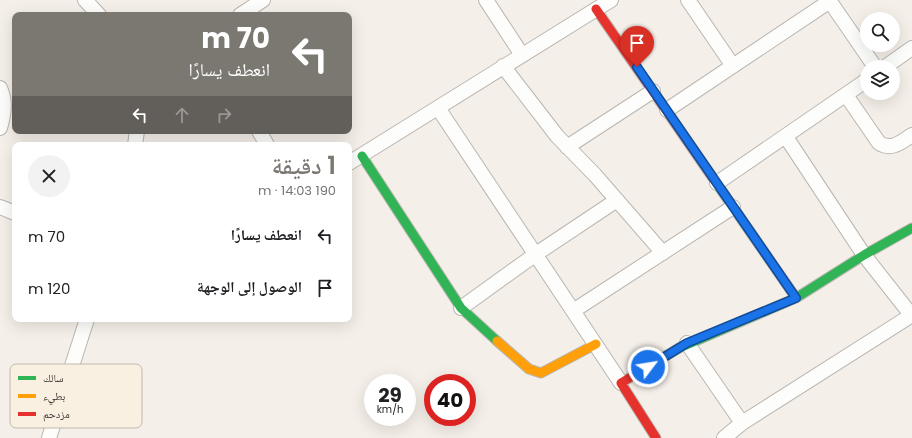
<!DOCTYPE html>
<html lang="ar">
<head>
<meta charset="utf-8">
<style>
  :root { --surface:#fff; --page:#f2f2f2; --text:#202124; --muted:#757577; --accent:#7b7771 }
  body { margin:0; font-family:Poppins,"Noto Naskh Arabic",sans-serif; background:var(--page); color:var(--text); direction:rtl; height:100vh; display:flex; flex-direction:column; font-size:15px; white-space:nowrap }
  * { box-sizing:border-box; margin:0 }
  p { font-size:13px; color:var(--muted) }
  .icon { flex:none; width:22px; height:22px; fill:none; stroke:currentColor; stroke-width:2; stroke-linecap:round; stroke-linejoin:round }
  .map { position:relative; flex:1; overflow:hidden; direction:ltr }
  .sheet { position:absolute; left:12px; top:142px; width:340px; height:180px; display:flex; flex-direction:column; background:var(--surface); border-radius:8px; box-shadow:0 4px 16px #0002; direction:rtl }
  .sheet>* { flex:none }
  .banner { position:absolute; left:12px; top:12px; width:340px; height:122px; border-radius:8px; box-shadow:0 4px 16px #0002; direction:rtl; background:#7b7771; color:#fff; overflow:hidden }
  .buttons { position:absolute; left:860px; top:12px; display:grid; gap:8px }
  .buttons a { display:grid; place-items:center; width:40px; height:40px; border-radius:50%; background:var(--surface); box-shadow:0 4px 16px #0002; font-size:20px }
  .speed { position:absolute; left:364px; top:374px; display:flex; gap:8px; font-size:20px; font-weight:700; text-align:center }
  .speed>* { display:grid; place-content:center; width:52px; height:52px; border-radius:50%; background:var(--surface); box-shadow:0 4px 16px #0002; line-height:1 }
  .speed small { font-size:10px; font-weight:400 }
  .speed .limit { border:6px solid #d22; background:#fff; color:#111 }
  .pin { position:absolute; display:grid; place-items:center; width:34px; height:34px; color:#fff; margin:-41px -17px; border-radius:50% 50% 50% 0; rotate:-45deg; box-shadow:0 0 4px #0007 }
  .pin .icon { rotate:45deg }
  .me { position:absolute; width:44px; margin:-22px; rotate:59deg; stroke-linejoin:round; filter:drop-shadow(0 0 3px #0008) }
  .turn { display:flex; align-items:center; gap:14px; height:84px; padding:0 16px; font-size:18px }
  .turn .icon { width:52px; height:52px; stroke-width:2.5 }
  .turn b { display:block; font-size:28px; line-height:34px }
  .lanes { display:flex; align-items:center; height:38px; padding:0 16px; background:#0003; justify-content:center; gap:20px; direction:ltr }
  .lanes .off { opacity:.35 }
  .round { display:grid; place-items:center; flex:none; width:42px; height:42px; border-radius:21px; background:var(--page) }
  .overview { display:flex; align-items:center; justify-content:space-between; height:68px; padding:0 16px }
  h1 { font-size:24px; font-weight:600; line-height:30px; color:var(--accent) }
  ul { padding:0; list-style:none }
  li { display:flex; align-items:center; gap:12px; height:52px; padding:0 16px }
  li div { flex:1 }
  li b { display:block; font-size:15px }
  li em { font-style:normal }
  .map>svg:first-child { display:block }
</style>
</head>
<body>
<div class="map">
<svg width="912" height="438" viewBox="0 0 912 438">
  <rect width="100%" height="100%" fill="#f4efe8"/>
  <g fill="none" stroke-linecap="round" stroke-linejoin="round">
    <g stroke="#bab6b0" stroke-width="16">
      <path id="street" d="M85,0L99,15
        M486,0L522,55
        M688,0L733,66
        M829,0L875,67
        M240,15L263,0
        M503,66L557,136L595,175L663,253
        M885,67L912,48
        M0,88C6,101 4,114 0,128
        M846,95L879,143C892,151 901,142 912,135
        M438,108L621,383
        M667,110L830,1
        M259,131L267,145
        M786,137L864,255L912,316
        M135,145L137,131
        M567,147L653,91
        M349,163L611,0
        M717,183L867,80
        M0,207L15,213
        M461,308L536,254L617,200
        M573,311L733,207
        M687,343L742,423
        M49,438L87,319
        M724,438L742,423L912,315"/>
    </g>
    <g stroke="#bab6b0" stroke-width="11">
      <path id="fast" d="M362,156L461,308L497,341
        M715,181L796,298
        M679,348L796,298L864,255L912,228"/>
    </g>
    <g stroke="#bab6b0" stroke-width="11">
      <path id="slow" d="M497,341L529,369L541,373L596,344"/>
    </g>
    <g stroke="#bab6b0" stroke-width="11">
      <path id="jam" d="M596,9L715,181
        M656,438L621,383L679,348"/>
    </g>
    <use href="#street" stroke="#fdfdfc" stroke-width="14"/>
    <use href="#fast" stroke="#30b455" stroke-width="9"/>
    <use href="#slow" stroke="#ff9f0a" stroke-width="9"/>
    <use href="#jam" stroke="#e5322d" stroke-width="9"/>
  </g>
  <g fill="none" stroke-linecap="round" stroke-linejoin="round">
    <g stroke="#114b97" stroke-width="10">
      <path id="route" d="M637,67L796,298L687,343L648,367"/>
    </g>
    <use href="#route" stroke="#1a73e8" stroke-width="7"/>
  </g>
  <rect x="10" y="364" width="132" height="64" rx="6" fill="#faf0e2" stroke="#c0b8ad" stroke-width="1"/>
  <rect x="18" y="376" width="18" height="4" fill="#30b455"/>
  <rect x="18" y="394" width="18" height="4" fill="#ff9f0a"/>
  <rect x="18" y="412" width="18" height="4" fill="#e5322d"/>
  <g font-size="11" fill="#3a3631">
    <text x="43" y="382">سالك</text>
    <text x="43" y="400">بطيء</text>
    <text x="43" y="418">مزدحم</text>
  </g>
</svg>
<div class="buttons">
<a><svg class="icon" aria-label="search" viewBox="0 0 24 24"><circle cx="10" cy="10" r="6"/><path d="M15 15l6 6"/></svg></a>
<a><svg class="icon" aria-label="layers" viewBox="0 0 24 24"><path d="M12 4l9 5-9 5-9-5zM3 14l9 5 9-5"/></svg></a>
</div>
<div class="speed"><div>29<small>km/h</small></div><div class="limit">40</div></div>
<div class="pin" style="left:637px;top:67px;background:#d93025"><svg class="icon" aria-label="arrive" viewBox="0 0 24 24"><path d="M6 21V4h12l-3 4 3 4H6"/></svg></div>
<svg class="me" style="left:648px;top:367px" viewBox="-20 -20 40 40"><circle r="17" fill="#1a73e8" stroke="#fff" stroke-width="3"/><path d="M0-11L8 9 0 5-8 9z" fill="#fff"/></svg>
<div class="banner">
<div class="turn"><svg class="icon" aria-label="left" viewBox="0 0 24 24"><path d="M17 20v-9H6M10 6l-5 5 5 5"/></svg><div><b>70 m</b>انعطف يسارًا</div></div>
<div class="lanes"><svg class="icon" aria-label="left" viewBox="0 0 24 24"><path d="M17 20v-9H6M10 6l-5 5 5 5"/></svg><svg class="icon off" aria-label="ahead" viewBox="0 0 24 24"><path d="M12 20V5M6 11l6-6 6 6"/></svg><svg class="icon off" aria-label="right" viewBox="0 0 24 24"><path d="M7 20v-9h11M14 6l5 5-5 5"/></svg></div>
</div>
<section class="sheet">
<div class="overview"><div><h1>1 دقيقة</h1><p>190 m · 14:03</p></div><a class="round"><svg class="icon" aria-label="close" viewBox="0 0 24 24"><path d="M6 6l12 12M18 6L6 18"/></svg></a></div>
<ul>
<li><svg class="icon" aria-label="left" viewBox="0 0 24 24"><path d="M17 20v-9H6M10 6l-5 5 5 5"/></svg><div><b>انعطف يسارًا</b></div><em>70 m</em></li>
<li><svg class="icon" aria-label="arrive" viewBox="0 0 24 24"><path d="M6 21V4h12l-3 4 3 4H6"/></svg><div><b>الوصول إلى الوجهة</b></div><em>120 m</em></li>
</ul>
</section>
</div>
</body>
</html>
